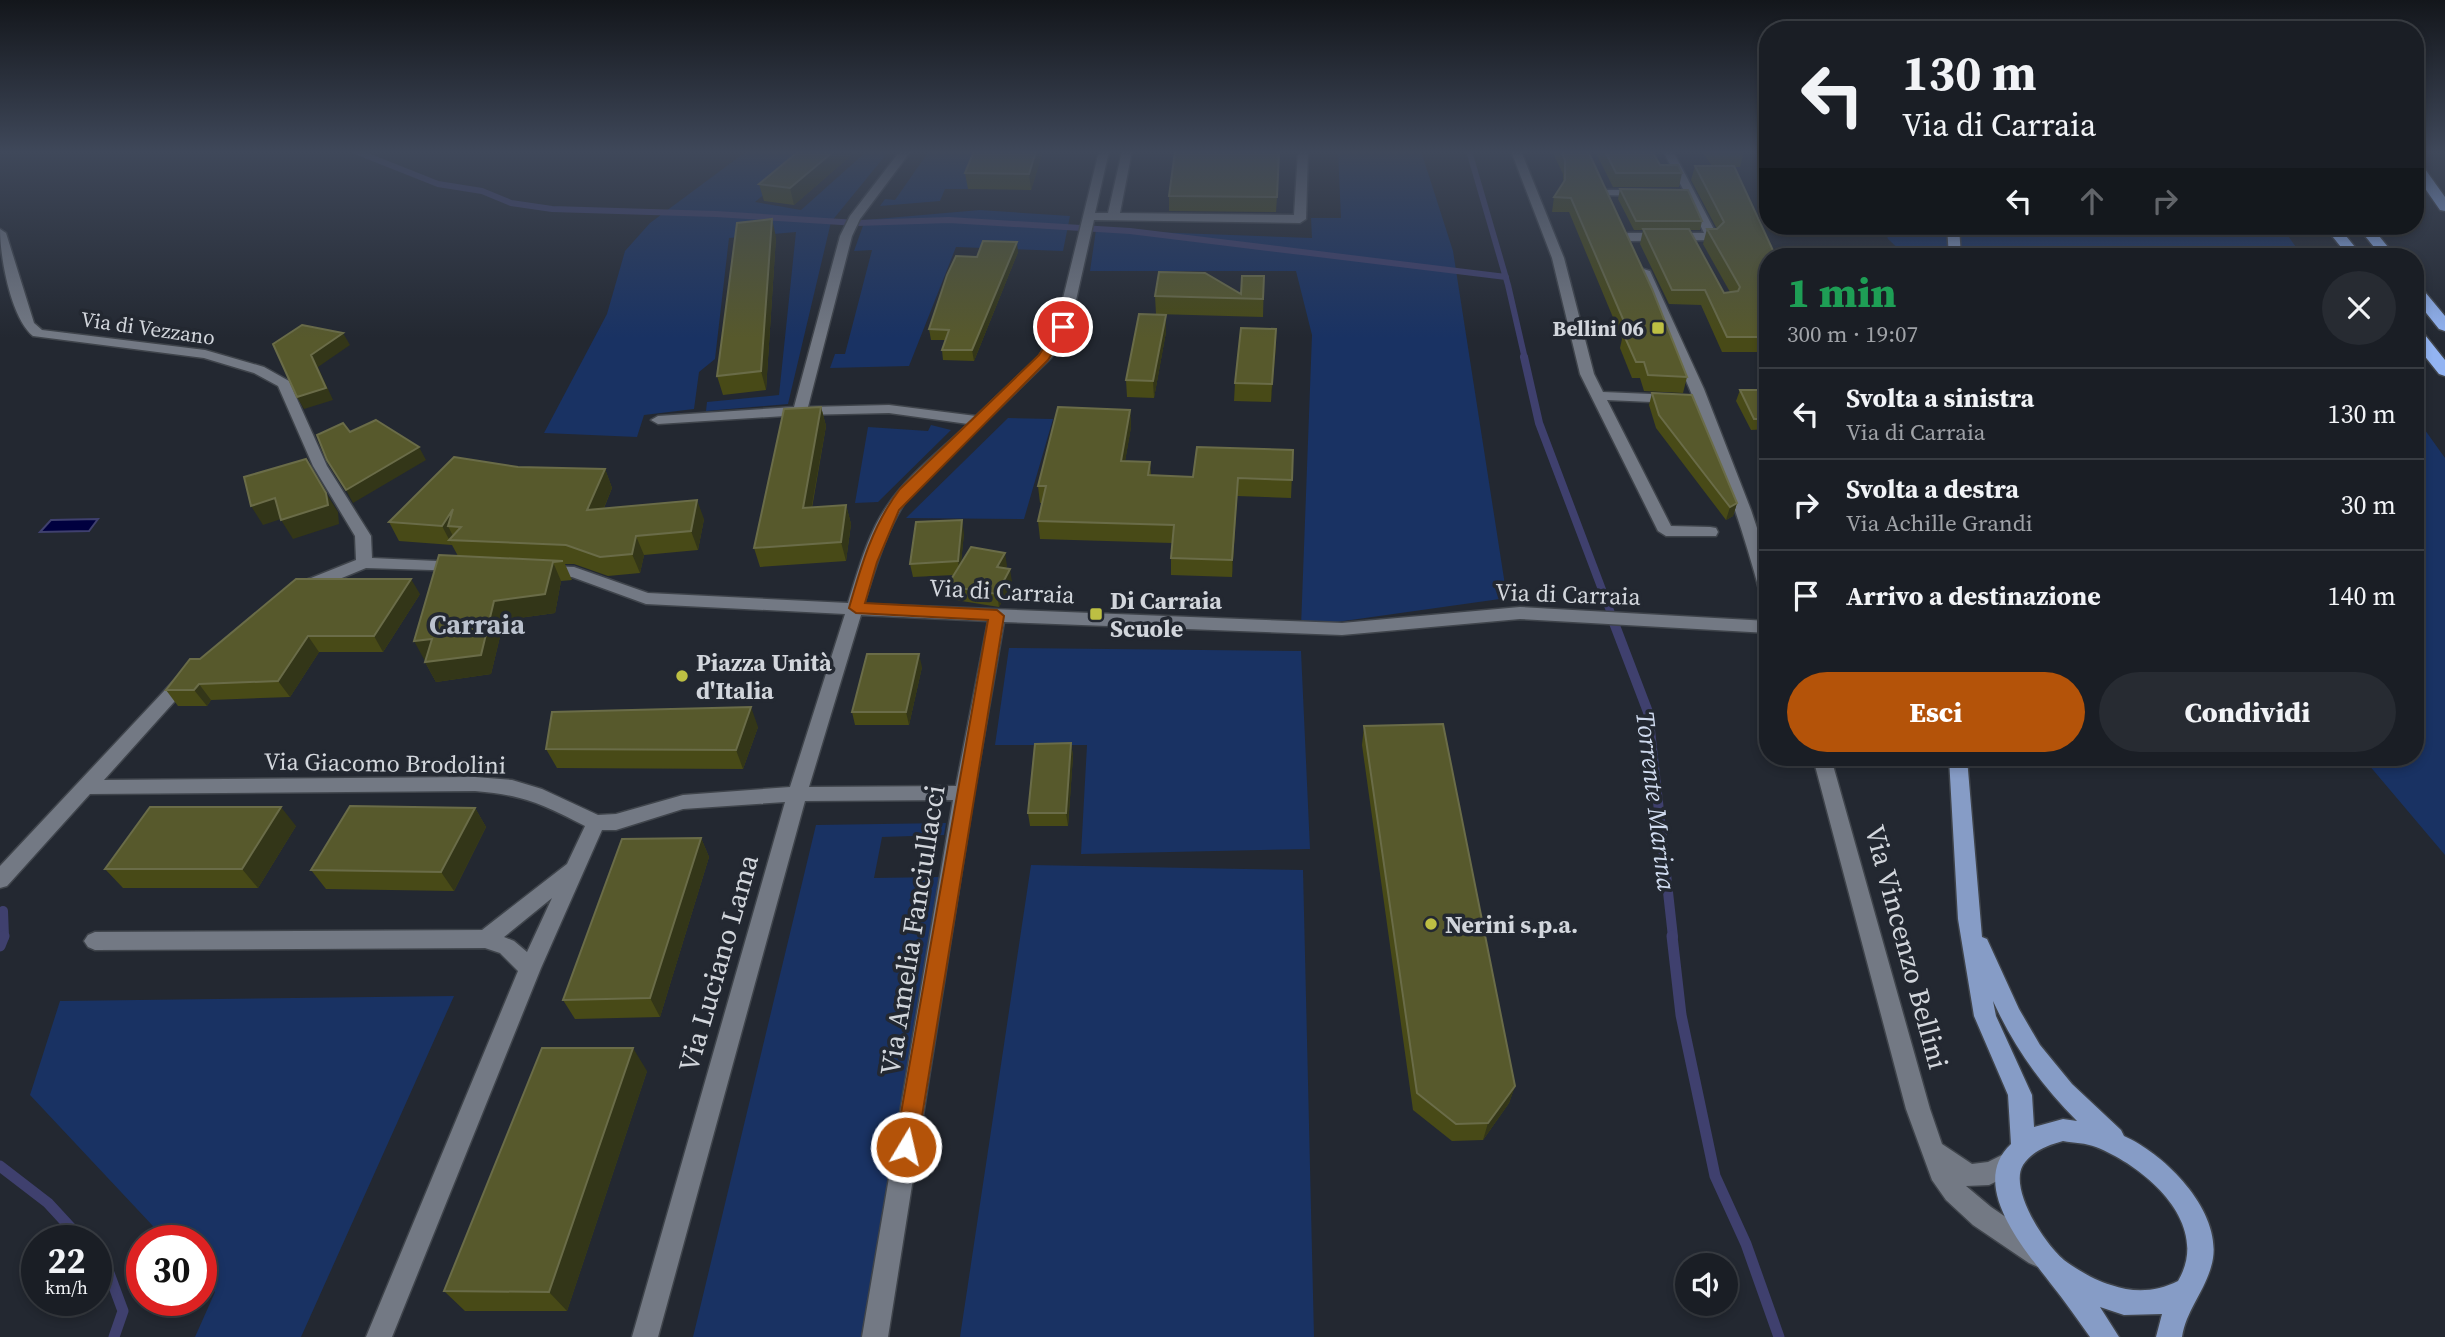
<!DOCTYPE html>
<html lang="it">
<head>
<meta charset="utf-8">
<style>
  :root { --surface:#1a1e25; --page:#272b32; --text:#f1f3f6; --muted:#9fa2a7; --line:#383c42; --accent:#b45309 }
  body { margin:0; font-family:"Source Serif 4",serif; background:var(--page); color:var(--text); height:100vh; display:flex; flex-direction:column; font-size:26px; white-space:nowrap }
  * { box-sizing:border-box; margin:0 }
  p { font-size:23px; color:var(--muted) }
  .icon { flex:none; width:38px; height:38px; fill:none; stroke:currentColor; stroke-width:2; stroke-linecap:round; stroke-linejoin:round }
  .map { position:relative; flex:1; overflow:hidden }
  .drawer { position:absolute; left:1759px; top:248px; width:665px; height:518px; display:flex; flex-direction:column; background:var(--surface); border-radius:28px; box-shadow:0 4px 10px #0003,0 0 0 2px var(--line) }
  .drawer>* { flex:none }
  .banner { position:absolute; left:1759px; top:21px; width:665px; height:214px; border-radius:28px; box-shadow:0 4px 10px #0003,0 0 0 2px var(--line); background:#1a1e25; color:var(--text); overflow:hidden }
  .fabs { position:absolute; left:1675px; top:1253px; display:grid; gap:14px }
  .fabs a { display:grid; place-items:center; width:63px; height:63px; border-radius:50%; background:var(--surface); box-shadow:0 4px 10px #0003,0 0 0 2px var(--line); font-size:35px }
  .speed { position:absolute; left:21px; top:1225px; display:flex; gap:14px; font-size:35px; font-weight:700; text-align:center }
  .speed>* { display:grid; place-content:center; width:91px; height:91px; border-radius:50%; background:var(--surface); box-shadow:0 4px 10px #0003,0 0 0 2px var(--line); line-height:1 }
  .speed small { font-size:18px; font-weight:400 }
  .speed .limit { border:10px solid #d22; background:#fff; color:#111 }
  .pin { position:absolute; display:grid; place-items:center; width:60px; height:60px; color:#fff; margin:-30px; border:4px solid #fff; border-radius:50%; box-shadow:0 2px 7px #0007 }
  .me { position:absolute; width:77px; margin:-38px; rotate:9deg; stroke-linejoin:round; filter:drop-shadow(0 0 5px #0008) }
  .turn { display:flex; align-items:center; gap:24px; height:147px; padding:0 28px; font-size:32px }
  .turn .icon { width:91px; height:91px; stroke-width:2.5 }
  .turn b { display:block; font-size:49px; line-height:60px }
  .lanes { display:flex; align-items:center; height:66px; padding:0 28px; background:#0003; justify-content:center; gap:35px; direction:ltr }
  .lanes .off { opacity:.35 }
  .round { display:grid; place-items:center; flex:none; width:74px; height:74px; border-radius:37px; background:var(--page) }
  .head { display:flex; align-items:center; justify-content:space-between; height:119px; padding:0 28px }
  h1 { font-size:42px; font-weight:800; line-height:52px; color:#1e9e55 }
  .cta { display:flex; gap:14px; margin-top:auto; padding:14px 28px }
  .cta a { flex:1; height:80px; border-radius:42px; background:var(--accent); color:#fff; font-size:28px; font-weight:800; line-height:80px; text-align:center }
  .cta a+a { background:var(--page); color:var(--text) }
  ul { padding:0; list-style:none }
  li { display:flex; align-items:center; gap:21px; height:91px; padding:0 28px; border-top:2px solid var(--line) }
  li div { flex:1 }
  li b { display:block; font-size:26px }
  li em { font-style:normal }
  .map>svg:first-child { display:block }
</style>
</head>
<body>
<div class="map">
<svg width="2445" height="1337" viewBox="0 0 2445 1337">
  <rect width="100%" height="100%" fill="#232831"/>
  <path fill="#193263" d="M747,151H816L755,202L801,210L867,151H889L831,222L788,404L706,411L707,402L779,395L796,232L729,238L715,359L699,372L694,409L644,415L637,437L544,433L607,314L625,251L650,223Z
    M929,151H982L968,189H945L940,201L880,206L885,199L895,200Z
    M1338,151H1421L1453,251L1507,598L1301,627L1312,335L1296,271H1090L1096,230L1312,238L1311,218H1341Z
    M980,210L1070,216L1063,251L956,247L909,366L830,368L835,354H845L872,250L854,251L865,220Z
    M1883,226H2281L2303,257H1907L1888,239Z
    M2415,416L2445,458V855L2363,758H2415Z
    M1008,418L1053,419L1024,519L906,518Z
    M931,425L951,430L878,502L855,503L868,427L928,431Z
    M1009,648L1301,651L1310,849L1081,854L1087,745H995Z
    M946,823L944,835L882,837L874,878L940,877L870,1337H693L816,825Z
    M1031,865L1303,870L1314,1337H960Z
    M454,996L301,1337H195L215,1292L201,1278V1241H167L30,1095L60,1001Z"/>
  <path fill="#00003f" stroke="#3f406e" stroke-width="2" d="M98,519L89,531L40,532L51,520Z"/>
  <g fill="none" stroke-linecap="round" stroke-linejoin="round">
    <path stroke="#3f406e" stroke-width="6" d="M355,151L438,184L482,191L511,203L552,209L716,214L857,223L949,220L1130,231L1506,277
      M1469,151L1508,285L1525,359"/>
    <path stroke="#3f406e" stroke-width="8" d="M1524,357L1539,423L1612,616"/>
    <path stroke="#3f406e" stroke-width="10" d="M1611,615L1648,712L1673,937
      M3,911L4,937"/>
    <path stroke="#3f406e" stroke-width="11" d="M1672,936L1681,1015L1715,1176L1746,1244L1779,1337
      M0,946L4,936
      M0,1166L48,1203L83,1241
      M96,1254L106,1265L123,1311L114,1337"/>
    <g stroke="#3f444b" stroke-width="3">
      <path id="minor" d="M900,151H911L860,219L852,236L808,407L889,405L976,416L1039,356L1056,327L1099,151H1109L1095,213H1108L1122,151H1132L1120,213L1294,215L1298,151H1308L1306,219L1300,223L1094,220L1070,327L1051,358L910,495C887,527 876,566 864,604L1342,623L1520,607L1768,621V633L1520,619L1342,635L1004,622L974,793L888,1337H862L953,800L805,801L658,1337H632L785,802L683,809L616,830H602L541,968L392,1337H366L518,971L500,953L485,948L95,950L88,947L84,941L88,935L95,932L482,930L567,864L585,826C542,804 524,795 475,791L90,794L7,886L0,888V866L180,674L186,672L195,678L192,682L104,780L475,777L512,780L542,789L598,815L616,814L683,795L790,787L845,614L646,604L572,577L545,576L537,571L545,566L574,567L648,593L848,603C858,571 868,533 887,506C908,475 941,450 968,424L889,413L800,415L658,424L651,420L658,416L794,407L840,236L850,216ZM861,615L988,621L956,786L809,787ZM552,898L527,952L514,941L504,937Z
        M1511,151H1521L1564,258L1594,374L1603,392L1674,395L1681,399L1674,403L1607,400L1671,526L1710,527L1716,528L1718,532L1716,536H1666L1658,531L1580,374L1552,258Z
        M1663,151H1673L1718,237L1716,240L1628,241L1622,237L1628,233H1704L1687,197L1675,194L1684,191Z
        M1607,190H1642L1648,193L1642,196L1603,195V191Z
        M0,229L6,233L34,323L42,330L205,350L264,367L289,381L327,466L371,536L372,558L458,562L464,563L466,567L464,571L366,568L308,592H296L294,588L296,584L356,560L355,536L313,466L278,386L254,373L204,358L33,336C11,318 0,258 0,229Z
        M1640,268L1650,271L1704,389L1751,510L1768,561V598L1760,593C1730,481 1686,376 1638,271Z
        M1813,758H1831L1930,1109L1942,1144L1972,1164L1988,1162L2012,1150L2020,1154L2024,1162L2020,1170L1989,1185L1966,1186L1991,1207L2047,1245L2051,1254L2047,1263L2038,1267L2029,1263L1973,1225L1946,1200L1932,1180L1906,1109Z"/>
    </g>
    <g stroke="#3f444b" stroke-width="3">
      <path id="major" d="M1947,226H1959L1961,257H1949Z
        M1949,758H1967L1982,937L1987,939L2019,1009L2040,1045L2072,1084L2121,1130L2124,1136C2167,1155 2227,1216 2211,1267C2204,1292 2186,1311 2182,1337H2156L2162,1314L2124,1315L2100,1307L2119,1337H2090C2077,1319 2065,1301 2051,1284C2026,1251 1967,1185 2011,1144L2008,1095L1974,1016L1958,919ZM1993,1001C2014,1047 2041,1085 2077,1121L2063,1119L2034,1127L2032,1095L1996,1016ZM2063,1141C2074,1143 2086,1143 2096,1147C2146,1167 2212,1224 2178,1281C2156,1292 2134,1293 2111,1285C2096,1281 2080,1271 2068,1263C2048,1250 2008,1190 2023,1165C2032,1151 2048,1145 2063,1141Z"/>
    </g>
    <g stroke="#3f444b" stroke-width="3">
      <path id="highway" d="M2415,161L2420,162L2445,197V211L2440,210L2415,174Z
        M2324,226H2338L2363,257H2349Z
        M2357,226H2371L2396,257H2382Z
        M2415,284L2420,286L2445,316V331L2439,329L2415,299Z
        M2415,328L2421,330L2445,360V376L2439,374L2415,344Z"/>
    </g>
    <use href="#minor" fill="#737984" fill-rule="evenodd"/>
    <use href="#major" fill="#869cc6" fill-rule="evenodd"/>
    <use href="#highway" fill="#93b4f2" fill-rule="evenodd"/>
  </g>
  <path fill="#484a17" d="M799,151H855V152L794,205L764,201L759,184Z
    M974,151H1043L1031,190L968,189L965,173Z
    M1280,151L1276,212L1169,211V196Z
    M1552,151H1588L1687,377L1683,393L1644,391L1640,378H1632L1620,348L1622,339L1569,212H1552L1554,197L1563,184V174Z
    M1595,151H1652L1660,165L1682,173L1679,187H1613Z
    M1702,151H1744L1740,167H1734L1768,257V349L1766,352H1722L1701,305L1669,304L1640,244L1643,230H1634L1618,199L1620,189L1702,221L1700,230H1690L1724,293L1730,292L1703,244L1707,229H1717L1691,180L1695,166H1712Z
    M776,237L766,390L723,395L717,376Z
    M1018,252L974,361L943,360L942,350L945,340H931L929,329L977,257Z
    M1264,276L1263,317L1156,314L1155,296L1241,294Z
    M1166,315V332L1154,398L1127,397L1126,380Z
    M1276,329L1271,402L1234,401L1235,383Z
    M1768,370V429L1751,430L1736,401L1740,390H1765L1762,382L1765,371Z
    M1652,393L1737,503L1733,516L1726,520L1656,428L1649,405Z
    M821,407L826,426L812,508L846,505L851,524L846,561L760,567L754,548Z
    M1130,410L1131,427L1125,461L1150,462L1151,475L1193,477L1293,450L1291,498L1237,496L1232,577L1171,575V558L1172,543L1040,539L1038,521L1042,503H1040L1038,486Z
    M518,467L605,469L612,488L604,508L704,519L698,550L644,555L640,573L608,576L574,564H565L572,580L561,581L555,613L504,620L491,674L436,682L425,662L458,556L452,545L399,541L389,522Z
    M964,533L961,562L1007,566L1005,568L1012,582L999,607L949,599L947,586L954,575L913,577L910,564Z
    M420,594L383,652H319L290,697L211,700L207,706H178L166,690L200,659Z
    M922,667L909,725H855L852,712Z
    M1364,726L1515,1086L1509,1103L1483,1140L1452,1141L1413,1110L1362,745Z
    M758,727L743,769L557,768L546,749Z
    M1071,743L1073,756L1068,826H1030L1028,813Z
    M475,808L486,827L454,891L326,889L311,870Z
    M296,826L258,888H123L105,869Z
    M701,838L709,857L660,1017L575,1019L563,1000Z
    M647,1071L567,1311H465L444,1291Z"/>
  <path fill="#333618" d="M834,151H855V152L794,205L790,188Z
    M1036,151H1043L1031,190L1029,174Z
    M772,219L776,237L766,390L761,371Z
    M1017,242L1018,252L974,361L972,350Z
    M1166,315V332L1154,398L1153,381Z
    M1276,329V347L1271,402L1272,384Z
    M343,333L350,345L318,367L333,400L304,409L297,397L311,355Z
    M821,407L826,426L808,527L803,508Z
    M1130,410L1131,427L1122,479L1121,461Z
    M419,447L426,460L353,503L346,490Z
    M605,469L612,488L595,529L587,510Z
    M1238,478L1237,496L1232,577V560Z
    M326,493L338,512L339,524L293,539L281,520Z
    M275,498L287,517L263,525L251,506Z
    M697,500L704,519L698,550L691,531Z
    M1737,503L1733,516L1726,520L1730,507Z
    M846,505L851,524L846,561L841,542Z
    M453,509L461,527L448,526L455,540H449L452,545L442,526Z
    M962,520L964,533L960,574L958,561Z
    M636,536L644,555L640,573L632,554Z
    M1005,553L1007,566L999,580L997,567Z
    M553,562L561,581L555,613L504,620L491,674L436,682L425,662L494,601Z
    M1010,569L1012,582L999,607L997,594Z
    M411,579L420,594L383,652L374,636Z
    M308,636L319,652L290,697L278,681Z
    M432,639L425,661L414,641Z
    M919,654L922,667L909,725L906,712Z
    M199,684L211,700L207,706L194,690Z
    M751,707L758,727L743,769L736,750Z
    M1071,743L1073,756L1068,826L1066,813Z
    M281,807L296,826L258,888L242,869Z
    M475,808L486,827L454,891L441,872Z
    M701,838L709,857L660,1017L650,998Z
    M633,1048L647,1071L567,1311L549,1292Z
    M1515,1086L1509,1103L1483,1140L1488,1123Z"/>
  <path fill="#57592c" stroke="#6a6c48" stroke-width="2" d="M799,151H834L790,188L759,184Z
    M974,151H1036L1029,174L965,173Z
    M1175,151H1279L1277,197L1169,196Z
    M1561,151H1588L1652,289L1687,377L1648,375L1644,362H1636L1623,333H1629L1571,198L1554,197L1565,180V160Z
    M1605,151H1652L1660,165H1678L1682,173H1616Z
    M1695,166H1734L1776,257H1768V337H1727L1705,290H1672L1643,229H1689L1724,293L1738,291L1740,287L1707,229H1717L1724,222Z
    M1620,189L1688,190L1702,221H1636Z
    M772,219L761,371L717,376L737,223Z
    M983,241L1017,242L972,350H942L949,330L929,329L947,275L956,256L977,257Z
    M1159,272L1205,273L1241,294L1242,276H1264L1263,299L1155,296Z
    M1139,314L1166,315L1153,381L1126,380Z
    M302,325L343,333L311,355L326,388L297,397L273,344Z
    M1241,328L1276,329L1272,384L1235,383Z
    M1740,390H1768V419H1754Z
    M1652,393L1692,395L1737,503L1730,507L1659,415Z
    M821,407L803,508L846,505L841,542L754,548L784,409Z
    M1058,407L1130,410L1121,461L1150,462L1148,475L1193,477L1197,447L1293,450L1292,480L1238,478L1232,560L1171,558L1174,525L1038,521L1046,486H1038Z
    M376,420L419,447L346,490L327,460L317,435L343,423L350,432Z
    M454,457L518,467L605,469L587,510L697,500L691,531L636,536L632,554L600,557L566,545L449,540L461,527L448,526L453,509L442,526L389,522Z
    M306,459L326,493L328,505L281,520L275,498L251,506L244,477Z
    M962,520L958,561L910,564L916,522Z
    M971,547L1005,553L997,567L1010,569L997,594L947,586Z
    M439,555L563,561L553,562L545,594L494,601L481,655L425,662L432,639L414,641Z
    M296,579H411L374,636H308L278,681L199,684L194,690H166L190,659H200Z
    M867,654H919L906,712H852Z
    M751,707L736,750L546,749L552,712Z
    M1443,724L1515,1086L1488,1123L1456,1124L1417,1093L1364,726Z
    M1071,743L1066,813H1028L1035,744Z
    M350,806L475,808L441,872L311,870Z
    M150,807H281L242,869H105Z
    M701,838L650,998L563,1000L622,839Z
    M542,1048H633L549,1292L444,1291Z"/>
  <linearGradient id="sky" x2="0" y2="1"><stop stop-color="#13161b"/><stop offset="0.45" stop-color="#3f485a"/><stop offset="1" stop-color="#3f485a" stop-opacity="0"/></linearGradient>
  <rect width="2445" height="338" fill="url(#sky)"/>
  <path fill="#b45309" stroke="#753606" stroke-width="2" d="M1063,323L1069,327L1048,360L899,510L877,562L865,603L997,610L1004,616L917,1147L913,1154L906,1157L898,1154L895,1147L988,620L856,613L849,608C861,566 873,524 900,489L1039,355L1059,324Z"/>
  <g fill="#bdbf43" stroke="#232831" stroke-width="2.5">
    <rect x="1651" y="321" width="14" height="14" rx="3.5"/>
    <rect x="1089" y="607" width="14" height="14" rx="3.5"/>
    <circle cx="682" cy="676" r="7"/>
    <circle cx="1431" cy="924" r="7"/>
  </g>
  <g text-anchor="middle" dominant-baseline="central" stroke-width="7" stroke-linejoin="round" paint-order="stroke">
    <g font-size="21" fill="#d2d6dc" stroke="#232831">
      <text transform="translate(148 328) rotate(8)">Via di Vezzano</text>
    </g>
    <g font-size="21" font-weight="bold" fill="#d2d6dc" stroke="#232831" text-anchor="end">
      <text x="1644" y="328">Bellini 06</text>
    </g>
    <g font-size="24" fill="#d2d6dc" stroke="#232831">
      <text transform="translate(1002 591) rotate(3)">Via di Carraia</text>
      <text transform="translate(1568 594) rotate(2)">Via di Carraia</text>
      <text transform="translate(385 763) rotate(1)">Via Giacomo Brodolini</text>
    </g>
    <g font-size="24" font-weight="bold" fill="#d2d6dc" stroke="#232831" text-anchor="start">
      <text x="1110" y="600">Di Carraia<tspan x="1110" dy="28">Scuole</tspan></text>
      <text x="696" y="662">Piazza Unità<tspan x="696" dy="28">d'Italia</tspan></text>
      <text x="1445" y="924">Nerini s.p.a.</text>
    </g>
    <g font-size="26" font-style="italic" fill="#d0dbef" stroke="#232831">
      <text transform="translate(1656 801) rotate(83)">Torrente Marina</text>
    </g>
    <g font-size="28" font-weight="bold" fill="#bbc2ce" stroke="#232831">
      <text x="477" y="624">Carraia</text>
    </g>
    <g font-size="28" fill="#d2d6dc" stroke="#232831">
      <text transform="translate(912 930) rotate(-81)">Via Amelia Fanciullacci</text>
      <text transform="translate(1907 947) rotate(75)">Via Vincenzo Bellini</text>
      <text transform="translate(718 963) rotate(-74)">Via Luciano Lama</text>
    </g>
  </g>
</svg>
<div class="fabs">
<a><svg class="icon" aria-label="sound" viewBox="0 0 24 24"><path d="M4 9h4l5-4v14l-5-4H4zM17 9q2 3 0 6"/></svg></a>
</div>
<div class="speed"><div>22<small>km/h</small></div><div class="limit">30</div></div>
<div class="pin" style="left:1063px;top:327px;background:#d93025"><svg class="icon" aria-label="arrive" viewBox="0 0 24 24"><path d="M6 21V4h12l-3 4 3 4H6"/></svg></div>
<svg class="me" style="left:906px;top:1147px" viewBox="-20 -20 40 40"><circle r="17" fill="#b45309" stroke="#fff" stroke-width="3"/><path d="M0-11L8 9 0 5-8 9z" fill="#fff"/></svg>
<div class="banner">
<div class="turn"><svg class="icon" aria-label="left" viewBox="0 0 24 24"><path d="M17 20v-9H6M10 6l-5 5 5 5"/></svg><div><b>130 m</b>Via di Carraia</div></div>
<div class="lanes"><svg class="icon" aria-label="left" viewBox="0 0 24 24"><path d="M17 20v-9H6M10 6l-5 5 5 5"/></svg><svg class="icon off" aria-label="ahead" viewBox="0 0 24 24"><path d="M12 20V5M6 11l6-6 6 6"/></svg><svg class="icon off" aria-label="right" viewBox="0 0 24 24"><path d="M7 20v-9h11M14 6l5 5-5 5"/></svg></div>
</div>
<section class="drawer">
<div class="head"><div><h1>1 min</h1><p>300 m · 19:07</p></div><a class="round"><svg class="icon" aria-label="close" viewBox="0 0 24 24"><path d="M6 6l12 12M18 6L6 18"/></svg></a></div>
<ul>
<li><svg class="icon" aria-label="left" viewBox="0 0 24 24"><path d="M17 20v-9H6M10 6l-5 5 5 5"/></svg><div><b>Svolta a sinistra</b><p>Via di Carraia</p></div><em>130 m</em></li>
<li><svg class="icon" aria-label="right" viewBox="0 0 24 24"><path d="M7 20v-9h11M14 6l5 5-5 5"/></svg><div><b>Svolta a destra</b><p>Via Achille Grandi</p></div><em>30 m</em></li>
<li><svg class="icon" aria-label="arrive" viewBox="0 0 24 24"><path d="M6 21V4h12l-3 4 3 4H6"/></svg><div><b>Arrivo a destinazione</b></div><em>140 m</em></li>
</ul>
<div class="cta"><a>Esci</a><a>Condividi</a></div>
</section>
</div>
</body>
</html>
